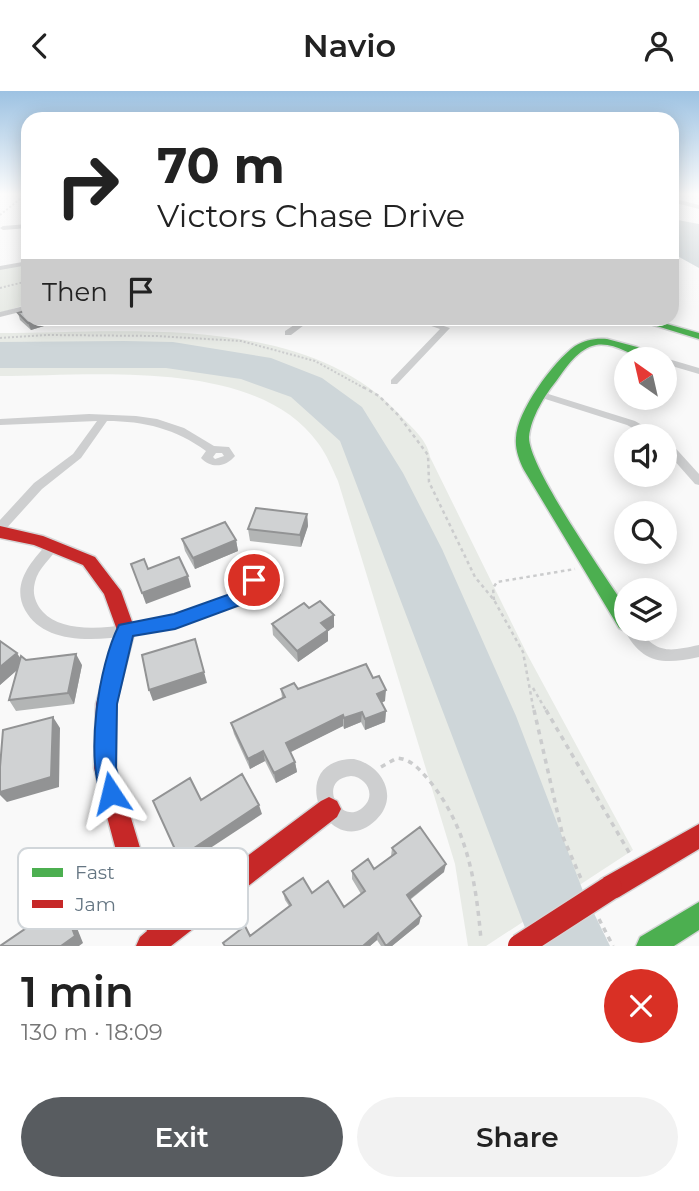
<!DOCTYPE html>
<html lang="en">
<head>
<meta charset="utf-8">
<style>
  :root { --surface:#fff; --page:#f2f2f2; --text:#222; --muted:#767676; --accent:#585c60 }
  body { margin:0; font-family:Montserrat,sans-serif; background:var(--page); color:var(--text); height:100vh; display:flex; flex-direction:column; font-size:26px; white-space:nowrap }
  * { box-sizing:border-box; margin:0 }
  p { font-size:23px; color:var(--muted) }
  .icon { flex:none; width:38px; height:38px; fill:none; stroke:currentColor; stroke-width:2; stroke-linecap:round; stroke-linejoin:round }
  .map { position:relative; height:855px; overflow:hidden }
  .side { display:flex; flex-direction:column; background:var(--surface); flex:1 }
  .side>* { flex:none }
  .guide { position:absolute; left:21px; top:21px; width:658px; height:214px; border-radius:21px; box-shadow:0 4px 18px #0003; background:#fff; color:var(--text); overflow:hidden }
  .needle { width:46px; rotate:326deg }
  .controls { position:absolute; left:614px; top:256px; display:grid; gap:14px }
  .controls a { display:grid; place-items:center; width:63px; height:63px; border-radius:50%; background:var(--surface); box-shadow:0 4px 18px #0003; font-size:35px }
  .pin { position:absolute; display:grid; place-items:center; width:60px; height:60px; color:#fff; margin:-30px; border:4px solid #fff; border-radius:50%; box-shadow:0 2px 7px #0007 }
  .me { position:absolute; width:77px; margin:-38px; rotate:350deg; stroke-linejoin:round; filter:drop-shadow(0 0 5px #0008) }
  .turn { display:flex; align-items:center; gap:24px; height:147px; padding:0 21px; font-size:32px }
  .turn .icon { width:91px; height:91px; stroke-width:2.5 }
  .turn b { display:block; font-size:49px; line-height:60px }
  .then { display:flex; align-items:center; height:66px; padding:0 21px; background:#0003; gap:14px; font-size:26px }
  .round { display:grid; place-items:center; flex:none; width:74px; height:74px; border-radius:37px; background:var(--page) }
  .head { display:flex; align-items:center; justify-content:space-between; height:119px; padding:0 21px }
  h1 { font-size:42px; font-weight:600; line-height:52px }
  .action { display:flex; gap:14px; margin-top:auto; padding:14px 21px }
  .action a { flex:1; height:80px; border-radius:42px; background:var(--accent); color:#fff; font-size:28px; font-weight:600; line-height:80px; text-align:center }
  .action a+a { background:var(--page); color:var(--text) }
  header { display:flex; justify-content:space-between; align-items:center; height:91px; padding:0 21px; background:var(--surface); font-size:32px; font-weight:600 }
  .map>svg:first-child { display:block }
</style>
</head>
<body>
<header><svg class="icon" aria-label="back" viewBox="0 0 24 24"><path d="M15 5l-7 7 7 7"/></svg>Navio<svg class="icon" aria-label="person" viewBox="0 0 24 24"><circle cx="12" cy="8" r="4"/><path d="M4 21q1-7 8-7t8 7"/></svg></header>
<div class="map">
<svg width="699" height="855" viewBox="0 0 699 855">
  <rect width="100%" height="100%" fill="#f9f9f9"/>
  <path fill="#e8ebe6" d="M28,173V213L0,222V178Z
    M0,242C127,242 304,221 400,324C412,337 427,348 430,366L527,563L633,759L486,855H468L455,773L338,390C332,377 327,364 318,352C257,266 92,285 0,285Z"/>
  <path fill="#ced6d9" d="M672,128L699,133V177L672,162Z
    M124,250L173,251L271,267L322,287L362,316L403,382L442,458L516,625L583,800L610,855H532L340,350L291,306L241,288L166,277H0V251Z"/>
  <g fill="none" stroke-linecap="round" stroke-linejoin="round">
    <g stroke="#d5d6d7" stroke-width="3">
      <path id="fast" d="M634,228H649L699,242V248Z
        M607,248L637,256L664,268C659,268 653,269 648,268C630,265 615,251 596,254C579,257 566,276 557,289C545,304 531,326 529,346C528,376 606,486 626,517V537H633L626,540L619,537L524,379C519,369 515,358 516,347C517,320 553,271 575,255C585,249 595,247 607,248Z
        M699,811V839L674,855H636L640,846Z"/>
    </g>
    <g stroke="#d5d6d7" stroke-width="3">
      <path id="jam" d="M0,435L43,445L95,466L121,500L135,539L116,613V677L150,790L167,825L321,710L329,706L337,710L341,718L337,726L171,855H136L140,846L147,840L125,793L94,677L96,613L117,539L104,503L83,474L34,454L0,447Z
        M699,733V758L619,806L610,810L601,806L597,797L601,788Z"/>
    </g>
    <path stroke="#cbcccd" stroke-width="2" stroke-dasharray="2 2" stroke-linecap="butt" d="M0,124L25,104
      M0,197L28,190
      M0,247L46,244L156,245L241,250L315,270L366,298"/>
    <path stroke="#cbcccd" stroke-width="2.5" stroke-dasharray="3.5 3.5" stroke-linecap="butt" d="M363,296L379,305L399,325L428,364L429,391L475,486L494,509L523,561L534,621
      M494,509L493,497L497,491L575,478
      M533,597L547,621"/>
    <path stroke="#cbcccd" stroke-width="3.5" stroke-dasharray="5 5" stroke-linecap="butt" d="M534,619L563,746L582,790
      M546,619L630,763
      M381,676L397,667C411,668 419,678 428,688C467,735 476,790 481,849
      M599,828L613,855"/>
    <path fill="#cecfd0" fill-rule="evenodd" d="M672,107L699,114V118L672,111Z
      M28,133V137L3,139L0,137L3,135Z
      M28,170V174L0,179V175Z
      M28,214V219L0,226V221Z
      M303,228H312L291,244H285V240Z
      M411,228H422L450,237L397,293H391V289L440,238Z
      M665,267L699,277V283L665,273V268H663Z
      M542,301L635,330L661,345H647L627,334L539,306V302Z
      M89,323L136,325L157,328L184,337L214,355L229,356L235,365C226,376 211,378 201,367L206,360C176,338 144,330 107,330L81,367L42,398L4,440L0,441V429L34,392L73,363L97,330L0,334V328ZM216,362H222L224,365L215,368L213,366Z
      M665,349L669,350L699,383V394L695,393L665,359Z
      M52,451L57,453L58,456C51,468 38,477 35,491C32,502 35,512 43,521C78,559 193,518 237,502L243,488L266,483L279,490L281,504C271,518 256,519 242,511C193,529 59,580 25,519C11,493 31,471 47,453ZM264,494L267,496V502L263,505L252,504L250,501L253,496Z
      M626,532V537H638C657,564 670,560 699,554V566C662,574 642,573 623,537Z
      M354,668C382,674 400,706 376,729C328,775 281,668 354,668ZM351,685C365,686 375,701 366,713C344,741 313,689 351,685Z"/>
    <use href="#fast" fill="#4caf50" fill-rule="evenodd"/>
    <use href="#jam" fill="#c62828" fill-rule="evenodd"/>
    <g stroke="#d5d6d7" stroke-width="27" stroke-linecap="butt">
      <path id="jam-bridge" d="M520,855L610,797"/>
    </g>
    <use href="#jam-bridge" stroke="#c62828" stroke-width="24"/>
  </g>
  <path fill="#b3b5b5" d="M18,222L44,235L31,239L20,229Z
    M307,423L308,435L301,456L250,450L248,438Z
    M182,448L236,449L238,460L195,478L185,460Z
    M309,517L334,524V536L328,540V550L298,571L273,544L272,533Z
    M0,550L20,567L26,569L82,574L74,613L16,620L9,609L17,579L0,594Z
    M281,598H298L385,610L381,612L386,620L385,631L365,639L361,631L344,638L343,635L290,661L295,671L297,681L276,692L265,670L250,678L234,643L231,632L282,607Z
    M392,757L444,781L410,809L421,825L419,833L392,855H381L377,849L370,855H225L250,845L289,815L285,809L283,801L312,802L344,816L361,803L352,788V780L374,778L391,765Z"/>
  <path fill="#929394" d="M41,228L44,235L31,239L28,232Z
    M307,423L308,435L301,456L300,444Z
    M236,449L238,460L195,478L193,467Z
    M188,485L191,496L146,513L142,502Z
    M334,524V536L328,540V550L298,571L297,560L321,532Z
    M195,548L207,592L153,610L149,599Z
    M17,562L24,573L0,594V576Z
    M76,563L82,574L74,613L68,602Z
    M386,599L385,610L376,614L377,603Z
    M386,620L385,631L365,639V628Z
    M362,621L361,631L344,638V627Z
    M343,624V635L287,663L286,652Z
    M53,626L60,637L59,696L7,711L0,704V701Z
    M263,660L265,670L250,678L248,668Z
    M295,671L297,681L276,692L274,682Z
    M259,714L262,723L183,775L179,767Z
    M446,773L444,781L405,812L407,804Z
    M65,775L73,783L90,827L77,837L83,852L79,855H61L69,829Z
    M421,825L419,833L392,855H386Z
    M378,842L377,849L370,855H363Z"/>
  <path fill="#d0d2d3" stroke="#929394" stroke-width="2" d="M28,219V228H41L28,232L18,222Z
    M256,417L307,423L300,444L248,438Z
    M225,431L236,449L193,467L182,448Z
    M179,466L188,485L142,502L131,473L144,468L148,478Z
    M320,510L334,524L321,532L328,539L297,560L272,533L304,512L309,517Z
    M195,548L204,581L149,599L142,564Z
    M0,550L17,562L0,576Z
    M76,563L68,602L9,609L21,565L26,569Z
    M366,573L373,587L379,585L386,599L377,603L386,620L365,628L362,621L344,627L343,624L286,652L295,671L274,682L263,660L248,668L231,632L285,606L281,598L294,592L298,598Z
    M53,626L51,686L0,701V676L3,639Z
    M242,683L259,714L179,767L153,710L190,687L201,709Z
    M420,736L446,773L407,804L421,825L386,855L378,842L363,855H225L223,852L245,835L250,845L291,814L283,801L303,787L312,802L328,790L344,816L365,800L352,780L368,768L374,778L396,762L392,757Z
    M65,775L83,820L69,829L75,845L61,855H0L38,829L28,799Z"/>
  <linearGradient id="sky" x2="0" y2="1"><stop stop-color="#9dc2e2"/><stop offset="0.46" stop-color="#fcfcfc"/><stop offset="1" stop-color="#fcfcfc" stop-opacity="0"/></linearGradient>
  <rect width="699" height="224" fill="url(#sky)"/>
  <path fill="#1a73e8" stroke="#114b97" stroke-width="2" d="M254,483L260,485L263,489L254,499L251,510L175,538L133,545L117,613L116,677L123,702L119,710L111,713L103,710C85,665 98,576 119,534L174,523L236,501L239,491Z"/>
  <rect x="18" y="757" width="230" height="81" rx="10" fill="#fff" stroke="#d1d6da" stroke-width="2"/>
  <rect x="32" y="777" width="31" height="9" fill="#4caf50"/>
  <rect x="32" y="809" width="31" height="8" fill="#c62828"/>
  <g font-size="19" fill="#657683">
    <text x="75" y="788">Fast</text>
    <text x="75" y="820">Jam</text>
  </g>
</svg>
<div class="controls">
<a><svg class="needle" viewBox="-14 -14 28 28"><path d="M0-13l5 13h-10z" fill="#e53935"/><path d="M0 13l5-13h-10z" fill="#767676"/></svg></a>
<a><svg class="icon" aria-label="sound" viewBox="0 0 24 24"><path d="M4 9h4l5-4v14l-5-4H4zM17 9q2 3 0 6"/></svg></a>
<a><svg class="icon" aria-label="search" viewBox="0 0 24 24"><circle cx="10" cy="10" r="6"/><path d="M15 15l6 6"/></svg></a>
<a><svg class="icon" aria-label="layers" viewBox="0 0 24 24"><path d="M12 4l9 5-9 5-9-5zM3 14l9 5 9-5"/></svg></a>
</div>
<div class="pin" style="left:254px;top:489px;background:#d93025"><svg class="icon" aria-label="arrive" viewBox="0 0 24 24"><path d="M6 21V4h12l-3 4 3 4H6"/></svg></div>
<svg class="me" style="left:111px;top:702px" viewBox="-20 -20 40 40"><path d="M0-17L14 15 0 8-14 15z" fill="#1a73e8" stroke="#fff" stroke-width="4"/></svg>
<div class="guide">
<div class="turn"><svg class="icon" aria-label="right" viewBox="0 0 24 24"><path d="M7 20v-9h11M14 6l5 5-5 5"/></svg><div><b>70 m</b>Victors Chase Drive</div></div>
<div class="then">Then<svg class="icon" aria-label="arrive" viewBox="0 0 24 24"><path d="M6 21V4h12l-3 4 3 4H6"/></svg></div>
</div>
</div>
<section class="side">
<div class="head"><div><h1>1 min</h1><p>130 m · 18:09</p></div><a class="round" style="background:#d93025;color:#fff"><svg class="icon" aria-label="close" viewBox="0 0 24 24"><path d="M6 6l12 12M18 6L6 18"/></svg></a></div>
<div class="action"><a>Exit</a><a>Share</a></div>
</section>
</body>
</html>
